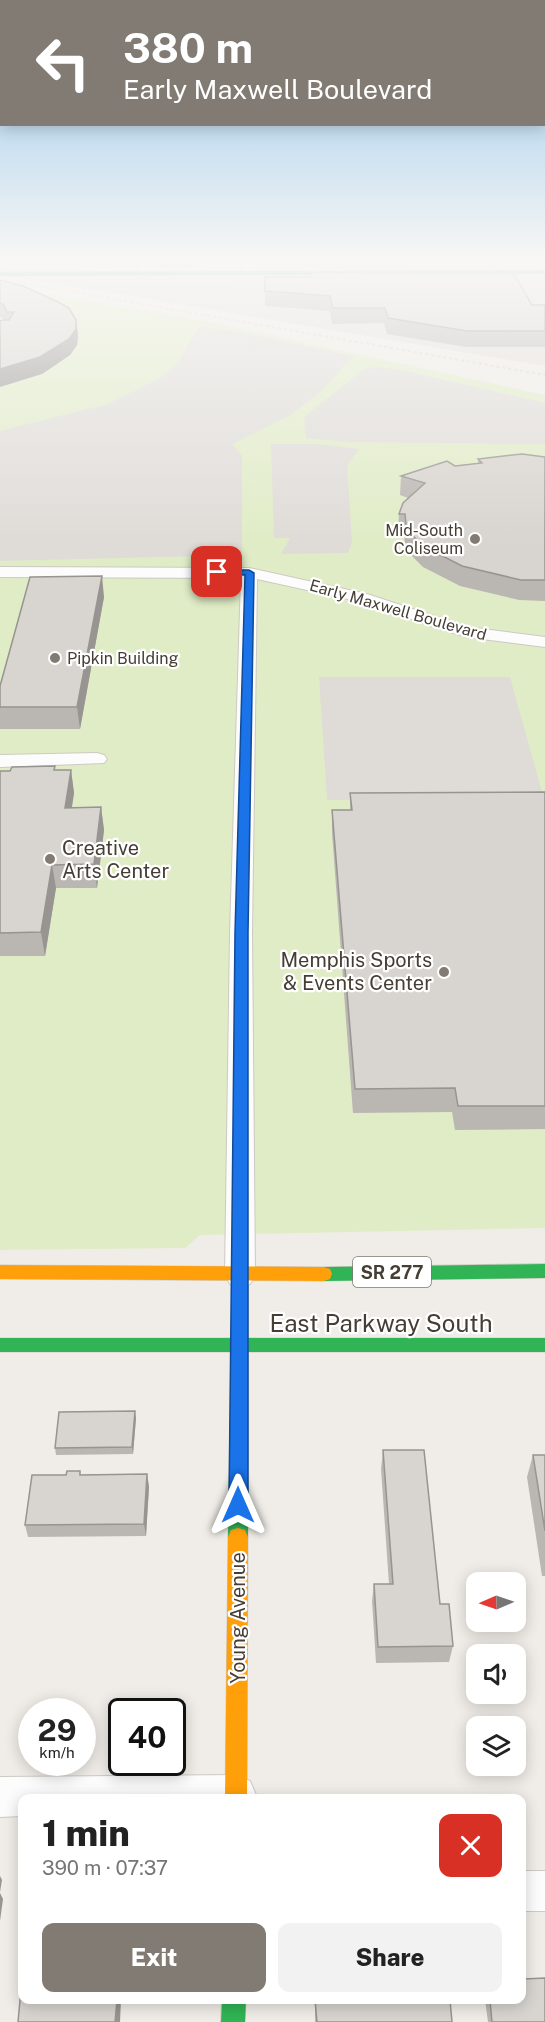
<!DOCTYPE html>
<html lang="en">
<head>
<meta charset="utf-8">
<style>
  :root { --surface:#fff; --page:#f2f2f2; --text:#222; --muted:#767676; --accent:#827b73 }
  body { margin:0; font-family:"Public Sans",sans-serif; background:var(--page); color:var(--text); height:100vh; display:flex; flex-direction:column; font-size:22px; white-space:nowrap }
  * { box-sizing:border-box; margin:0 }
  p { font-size:20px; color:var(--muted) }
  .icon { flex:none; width:33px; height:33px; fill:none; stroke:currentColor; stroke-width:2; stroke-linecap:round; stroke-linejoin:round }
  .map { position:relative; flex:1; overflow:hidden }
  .details { position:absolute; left:18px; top:1794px; width:508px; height:210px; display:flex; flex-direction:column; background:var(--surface); border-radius:12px; box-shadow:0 3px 15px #0003 }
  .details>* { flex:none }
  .hud { position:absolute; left:0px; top:0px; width:546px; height:126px; box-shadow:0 3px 15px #0003; background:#827b73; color:#fff; overflow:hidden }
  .needle { width:39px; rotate:268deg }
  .buttons { position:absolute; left:466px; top:1572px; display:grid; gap:12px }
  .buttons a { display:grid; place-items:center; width:60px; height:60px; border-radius:12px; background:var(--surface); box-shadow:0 3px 15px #0003; font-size:30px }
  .speed { position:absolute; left:18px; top:1698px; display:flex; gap:12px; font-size:30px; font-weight:700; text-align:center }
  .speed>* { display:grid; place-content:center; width:78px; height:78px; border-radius:50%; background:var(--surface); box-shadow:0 3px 15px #0003; line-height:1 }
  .speed small { font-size:15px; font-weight:400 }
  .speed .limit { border:3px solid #111; border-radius:9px; background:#fff; color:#111 }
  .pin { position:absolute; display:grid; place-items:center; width:51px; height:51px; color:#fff; margin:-26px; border-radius:12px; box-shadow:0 3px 9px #0006 }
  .me { position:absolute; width:66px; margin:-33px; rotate:0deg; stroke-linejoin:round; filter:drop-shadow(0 0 4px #0008) }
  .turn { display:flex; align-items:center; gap:21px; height:126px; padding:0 24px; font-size:27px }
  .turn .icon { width:78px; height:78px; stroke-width:2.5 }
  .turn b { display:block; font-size:42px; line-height:51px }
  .round { display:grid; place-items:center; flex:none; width:63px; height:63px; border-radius:12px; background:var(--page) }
  .overview { display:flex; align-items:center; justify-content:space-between; height:102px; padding:0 24px }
  h1 { font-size:36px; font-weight:800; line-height:45px }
  .action { display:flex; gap:12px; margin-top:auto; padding:12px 24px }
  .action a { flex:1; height:69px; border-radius:12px; background:var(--accent); color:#fff; font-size:24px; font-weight:800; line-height:69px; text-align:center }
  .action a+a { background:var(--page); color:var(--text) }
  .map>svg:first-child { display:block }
</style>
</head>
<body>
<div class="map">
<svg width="545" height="2022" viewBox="0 0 545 2022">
  <rect width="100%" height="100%" fill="#f0ede8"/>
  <path fill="#e3ded9" d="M545,276V366L22,278Z"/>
  <path fill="#e0ecc6" d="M0,286L210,322L545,395V1228L200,1235L185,1248L0,1250Z"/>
  <path fill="#dfdcd8" d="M35,279H238L241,313Z
    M199,327L230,330L353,356L322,391L289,416L232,444L242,456V555L0,561V431L108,404L160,378L178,362Z
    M378,367L406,371L545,403V444L348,442L306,438L304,417L364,369Z
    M271,444H320L359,449L347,465L352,542L348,553L281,554L290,538H274Z
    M319,677H510L544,799L327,800Z"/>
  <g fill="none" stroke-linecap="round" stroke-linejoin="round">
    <g stroke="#cdc9c4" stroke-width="2">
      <path id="street" d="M142,259H152L148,274L143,277L138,274Z
        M245,259H255L252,276L244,274Z
        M492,259H502L507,274H501Z
        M0,567L249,568L367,594L468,627L545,637V647L466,637L357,601L257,579L252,933L255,1275L250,1284L240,1287L230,1284L225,1275L230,933L241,578L0,577Z
        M97,753L104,755L107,759L104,763L0,767V755Z
        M236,1775L250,1781L256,1795L254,1798H22V1816L0,1817V1777Z
        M522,1871H545V1911H522Z"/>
    </g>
    <g stroke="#d0cabf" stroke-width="1">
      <path id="fast" d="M545,270V274L0,276V272Z
        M545,1264V1278L324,1281L318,1279L316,1274L318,1269L324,1267Z
        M240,1268L246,1270L248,1275V1338H545V1352H248V1537L245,1544L238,1546L231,1544L228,1537L231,1352H0V1338H231L232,1275L234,1270Z
        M222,2000H246L245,2022H221Z"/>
    </g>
    <g stroke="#d0cabf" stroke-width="1">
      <path id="slow" d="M0,1265L324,1267L330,1269L332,1274L330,1279L324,1281L0,1279Z
        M238,1528L245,1530L248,1537L247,1798H225L228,1537L231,1530Z"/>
    </g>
    <use href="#street" fill="#fdfcfc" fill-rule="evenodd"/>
    <use href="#fast" fill="#30b455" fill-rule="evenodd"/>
    <use href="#slow" fill="#ff9f0a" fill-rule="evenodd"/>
    <path stroke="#d9d9d8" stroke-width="2" stroke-dasharray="3 3" stroke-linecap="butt" d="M0,279L545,375"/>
  </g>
  <path fill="#bab6b2" d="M160,259H175L174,268H160Z
    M179,259H194V268H179Z
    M304,259H319V267H305Z
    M324,259H333V268H325Z
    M336,259H346L345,268H337Z
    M347,259H356L355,268H348Z
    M359,259H367V268H360Z
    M311,273L532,305H545V347H466L387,334L384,323L332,324L330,311L265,306V277H311Z
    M0,280L76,320L78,336L77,345L70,355L42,374L5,320L0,317Z
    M545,457V601L519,600L460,586L423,567L412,556L405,545L404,533H398L399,514L408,498L400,495L401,476L455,466L478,463V459Z
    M104,597L80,729H0V686Z
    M55,766V770H71L74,793L72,808L101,807L104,830L97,888H56L45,956H0V771H10Z
    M545,792V1129L455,1130L452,1112L353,1113L332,833V810H350V793Z
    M136,1418L133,1454L56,1455L55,1448Z
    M383,1450L440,1604L453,1646L449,1662L376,1663L372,1601L374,1584H389L381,1469Z
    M533,1455H545V1576H542L527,1477Z
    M147,1474L149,1487L146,1536L28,1537L25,1525L81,1475Z
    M524,1979L545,2022H488L485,2000H522Z
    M315,2000L452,2022H315Z"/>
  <path fill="#979491" d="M76,320L78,336L77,345L70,355L42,374L0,387V369Z
    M102,576L104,597L80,729L77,707Z
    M71,770L74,793L68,830L65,808Z
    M101,807L104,830L97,888L94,864Z
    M52,865L56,888L45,956L41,932Z
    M135,1411L136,1418L133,1454L132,1447Z
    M147,1474L149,1487L146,1536L144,1524Z
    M0,1876L2,1880L0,1892Z
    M0,1893L3,1899L0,1921Z
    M117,2000H121L120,2022H115Z"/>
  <path fill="#d8d4cf" stroke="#979491" stroke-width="1.5" d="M311,273L514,274L532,305H545V331H467L388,318L385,308H333L330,296L265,291V277H312Z
    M0,280L23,286L58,302L69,308L76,320V329L69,339L40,357L0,369V321L3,320H9L14,312H7L4,305L0,303Z
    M522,454L545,457V580H521L462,566L425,547L413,536L406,525L405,514H399L403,503L425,483L401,476L447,461L455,466L482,463L478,459Z
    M102,576L77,707H0V686L30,577Z
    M55,766L54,770H71L65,808L101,807L94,864L52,865L41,932L0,933V771H10L12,767Z
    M545,792V1106H458L455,1088L355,1089L332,810H352L350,793Z
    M135,1411L132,1447L55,1448L59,1412Z
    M383,1450H424L440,1604H449L453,1646L378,1647L374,1584H393Z
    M533,1455H545V1531Z
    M67,1471H80V1475L147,1474L144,1524L25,1525L32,1475H66Z
    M522,1974H523L524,1979L545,1978V2022H492L490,2000H522Z
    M22,1979V2000H117L115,2022H18Z
    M315,2000H450L452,2022H317Z"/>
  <linearGradient id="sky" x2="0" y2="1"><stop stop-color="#93c5ec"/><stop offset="0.48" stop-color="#f8f7f5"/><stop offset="1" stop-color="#f8f7f5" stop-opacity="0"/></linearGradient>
  <rect width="545" height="542" fill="url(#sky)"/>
  <path fill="#1a73e8" stroke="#114b97" stroke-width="1.5" d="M214,570H249L254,573L248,933V1505L245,1511L238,1514L232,1511L229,1505L235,933L245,575L217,574L212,572Z"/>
  <g fill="#827b73" stroke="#fff" stroke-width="2">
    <circle cx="475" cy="539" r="6"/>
    <circle cx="55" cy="658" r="6"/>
    <circle cx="50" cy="859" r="6"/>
    <circle cx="444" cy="972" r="6"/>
  </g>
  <g text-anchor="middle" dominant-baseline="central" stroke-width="4.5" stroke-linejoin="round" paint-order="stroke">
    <g font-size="16" fill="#463e34" stroke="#fff" text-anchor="end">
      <text x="463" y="530">Mid-South<tspan x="463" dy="18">Coliseum</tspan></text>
      <text x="67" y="658" text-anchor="start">Pipkin Building</text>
    </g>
    <g font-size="16" fill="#463e34" stroke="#fff">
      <text transform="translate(398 610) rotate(16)">Early Maxwell Boulevard</text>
    </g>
    <rect fill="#fff" stroke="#7e7871" stroke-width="1.5" x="353" y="1257" width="78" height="30" rx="4.5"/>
    <g font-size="18" font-weight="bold" fill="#463e34">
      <text x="392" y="1272">SR 277</text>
    </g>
    <g font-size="20" fill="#463e34" stroke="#fff" text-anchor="start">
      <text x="62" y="848">Creative<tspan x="62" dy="23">Arts Center</tspan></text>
      <text x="432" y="960" text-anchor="end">Memphis Sports<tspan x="432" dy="23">&amp; Events Center</tspan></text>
    </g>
    <g font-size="20" fill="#463e34" stroke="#fff">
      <text transform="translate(238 1618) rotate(-90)">Young Avenue</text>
    </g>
    <g font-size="24" fill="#463e34" stroke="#fff">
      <text x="381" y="1323">East Parkway South</text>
    </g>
  </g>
</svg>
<div class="buttons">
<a><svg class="needle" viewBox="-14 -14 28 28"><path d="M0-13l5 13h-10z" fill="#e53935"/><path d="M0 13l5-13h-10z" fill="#767676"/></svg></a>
<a><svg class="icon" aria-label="sound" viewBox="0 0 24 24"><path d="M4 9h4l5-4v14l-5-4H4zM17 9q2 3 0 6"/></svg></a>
<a><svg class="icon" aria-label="layers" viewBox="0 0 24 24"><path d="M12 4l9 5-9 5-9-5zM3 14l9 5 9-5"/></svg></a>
</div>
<div class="speed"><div>29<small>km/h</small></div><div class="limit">40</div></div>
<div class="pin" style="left:217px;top:572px;background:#d93025"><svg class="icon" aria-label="arrive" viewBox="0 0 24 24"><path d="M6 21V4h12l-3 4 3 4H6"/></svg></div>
<svg class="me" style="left:238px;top:1505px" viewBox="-20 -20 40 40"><path d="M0-17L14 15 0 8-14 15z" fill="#1a73e8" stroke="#fff" stroke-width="4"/></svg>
<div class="hud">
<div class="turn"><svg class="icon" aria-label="left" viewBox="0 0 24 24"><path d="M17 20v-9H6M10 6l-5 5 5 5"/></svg><div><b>380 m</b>Early Maxwell Boulevard</div></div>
</div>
<section class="details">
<div class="overview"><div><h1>1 min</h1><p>390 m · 07:37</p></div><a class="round" style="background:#d93025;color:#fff"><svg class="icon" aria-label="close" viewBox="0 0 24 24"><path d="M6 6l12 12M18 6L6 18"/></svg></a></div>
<div class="action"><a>Exit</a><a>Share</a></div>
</section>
</div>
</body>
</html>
